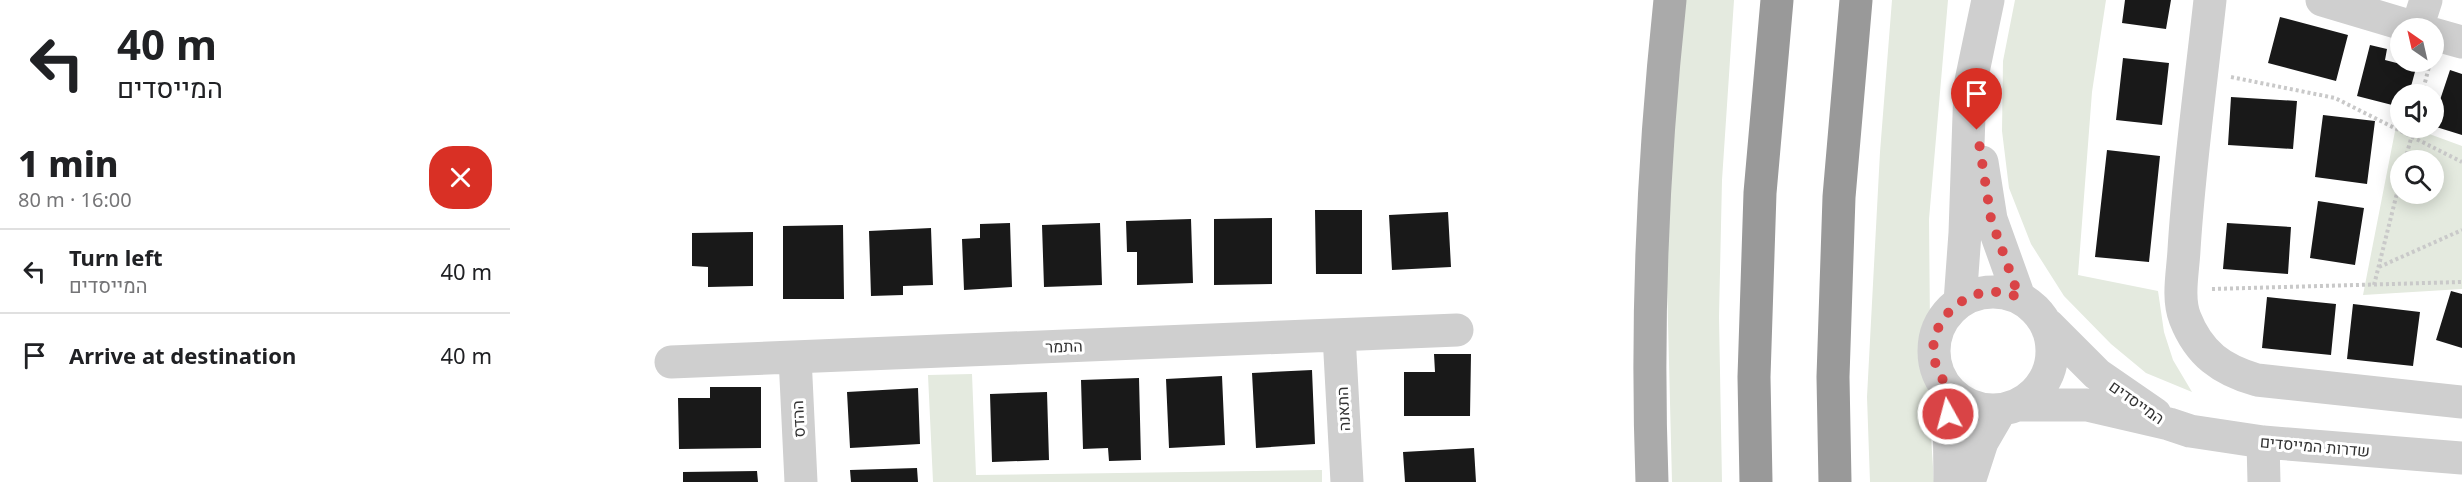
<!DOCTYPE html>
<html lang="en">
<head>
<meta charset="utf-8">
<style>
  :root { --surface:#fff; --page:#f6f6f6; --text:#202124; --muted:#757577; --line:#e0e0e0 }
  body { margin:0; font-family:"Noto Sans",Heebo,sans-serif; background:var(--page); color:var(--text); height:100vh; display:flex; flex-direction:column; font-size:22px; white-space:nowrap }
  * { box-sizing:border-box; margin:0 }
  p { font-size:20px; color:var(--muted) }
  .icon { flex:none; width:33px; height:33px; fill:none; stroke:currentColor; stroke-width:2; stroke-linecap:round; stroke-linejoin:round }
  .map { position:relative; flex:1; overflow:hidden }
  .details { display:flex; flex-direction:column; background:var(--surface); width:510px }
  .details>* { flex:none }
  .hud { background:#fff; color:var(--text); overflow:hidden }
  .needle { width:39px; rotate:326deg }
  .tools { position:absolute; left:1880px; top:18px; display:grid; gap:12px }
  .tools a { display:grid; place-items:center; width:54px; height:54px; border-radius:50%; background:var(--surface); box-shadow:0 3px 15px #0003; font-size:30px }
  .pin { position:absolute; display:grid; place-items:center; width:51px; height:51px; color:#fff; margin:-62px -26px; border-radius:50% 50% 50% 0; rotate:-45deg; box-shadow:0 0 6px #0007 }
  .pin .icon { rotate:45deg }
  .me { position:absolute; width:66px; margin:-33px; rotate:353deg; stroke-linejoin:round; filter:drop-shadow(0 0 4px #0008) }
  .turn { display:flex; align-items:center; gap:21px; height:126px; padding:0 18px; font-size:27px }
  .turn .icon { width:78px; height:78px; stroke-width:2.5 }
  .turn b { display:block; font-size:42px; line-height:51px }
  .round { display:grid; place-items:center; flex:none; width:63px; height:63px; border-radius:24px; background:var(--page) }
  .headline { display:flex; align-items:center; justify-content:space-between; height:102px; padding:0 18px }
  h1 { font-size:36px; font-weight:800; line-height:45px }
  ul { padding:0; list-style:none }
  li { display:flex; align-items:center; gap:18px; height:84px; padding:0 18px; border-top:2px solid var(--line) }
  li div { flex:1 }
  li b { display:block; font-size:22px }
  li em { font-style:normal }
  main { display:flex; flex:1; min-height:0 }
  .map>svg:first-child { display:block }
</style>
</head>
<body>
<main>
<section class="details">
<div class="hud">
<div class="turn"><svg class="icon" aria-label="left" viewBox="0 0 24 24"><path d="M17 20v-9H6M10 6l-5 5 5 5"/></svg><div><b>40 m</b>המייסדים</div></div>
</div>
<div class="headline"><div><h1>1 min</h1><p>80 m · 16:00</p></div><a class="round" style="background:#d93025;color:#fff"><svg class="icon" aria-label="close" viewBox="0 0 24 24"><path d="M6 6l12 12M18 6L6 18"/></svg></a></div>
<ul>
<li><svg class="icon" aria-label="left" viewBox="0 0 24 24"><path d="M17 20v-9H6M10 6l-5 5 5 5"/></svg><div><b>Turn left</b><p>המייסדים</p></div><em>40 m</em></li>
<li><svg class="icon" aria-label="arrive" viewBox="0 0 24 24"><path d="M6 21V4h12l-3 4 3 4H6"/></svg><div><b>Arrive at destination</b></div><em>40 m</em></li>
</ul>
</section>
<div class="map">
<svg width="1952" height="482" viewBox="0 0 1952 482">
  <rect width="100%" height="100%" fill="#fff"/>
  <path fill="#e4eadf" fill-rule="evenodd" d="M1176,0H1224L1212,180L1209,317L1212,482H1162L1156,243L1159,133Z
    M1382,0H1438L1419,219L1421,437L1424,482H1360L1357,397L1370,152Z
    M1505,0H1596L1582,92L1568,275L1648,291L1654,332L1663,360L1682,392L1636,373L1601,344L1554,296L1521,244L1499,188L1492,131L1493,61Z
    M1887,121L1890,122V128H1903L1952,146V289L1853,295ZM1923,160V194H1890V160Z
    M462,374L466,475L812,470V482H423L418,375Z"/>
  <path fill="#191919" d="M1615,0H1661L1656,29L1612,23Z
    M1770,17L1838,35L1826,81L1758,63Z
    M1860,45L1877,49L1875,60L1906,68L1899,94H1890V107L1847,96Z
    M1613,58L1659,63L1652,125L1606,120Z
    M1940,70L1952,74V135L1923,126V97L1930,100Z
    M1721,97L1787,101L1783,149L1718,145Z
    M1813,115L1865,121L1857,184L1805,177Z
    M1597,150L1650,156L1639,262L1585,257Z
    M1808,201L1854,208L1845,265L1800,258Z
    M805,210H852V274H806Z
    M938,212L941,267L882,270L879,215Z
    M762,218V284L704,285V219Z
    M681,219L683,283L627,285V252H617L616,221Z
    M500,223L502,287L454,290L452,239L470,238V224Z
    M590,223L592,285L534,287L532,225Z
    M1717,223L1781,227L1778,274L1713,269Z
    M333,225L334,299H273V226Z
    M421,228L423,285L393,286V295L361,296L359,231Z
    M243,232V286L198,287V267L182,266V233Z
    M1941,291L1952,294V348L1926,340Z
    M1757,297L1826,304L1821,355L1752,348Z
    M1843,304L1910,312L1903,366L1837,359Z
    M924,354H961L960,416H894V372H925Z
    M802,370L805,444L746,448L742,373Z
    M712,376L715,445L659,448L656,379Z
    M629,378L631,460L599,461L598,448L573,449L571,380Z
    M200,387H251V448L169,449L168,398H200Z
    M408,388L410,444L340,448L337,392Z
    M537,392L539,460L482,462L480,394Z
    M964,448L966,482H895L893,452Z
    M407,468L408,482H341L340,470Z
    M247,471L248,482H173V472Z"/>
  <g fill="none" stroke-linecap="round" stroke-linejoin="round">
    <path stroke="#c9c9c9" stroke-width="4" stroke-dasharray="3 3" stroke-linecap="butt" d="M1721,77L1825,98L1952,162
      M1912,94L1920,63
      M1895,160L1904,128
      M1869,267L1952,230
      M1864,285L1890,181
      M1702,289L1952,282"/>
    <path stroke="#cfcfcf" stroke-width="33" d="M1700,0C1691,83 1679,167 1674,250C1673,271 1667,298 1675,318C1689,354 1712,370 1747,380L1952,402
      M1812,0L1906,28
      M1907,28L1916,0
      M1923,34L1952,42
      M1472,162L1481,219L1509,297
      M1424 351a59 59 0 1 1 118 0a59 59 0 1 1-118 0Z
      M1450,302L1455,233L1460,86L1478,0
      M1538,325L1587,374L1645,414
      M829,335L837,482
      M285,357L291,482
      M161,362L947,330
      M1439,392L1440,482
      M1508,405H1577L1659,424L1680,431L1753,442L1952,458
      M1753,442L1754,482
      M1459,482L1472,442L1490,411"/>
    <path stroke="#aaa" stroke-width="33" d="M1142,482C1136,321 1143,160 1160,0"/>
    <path stroke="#999" stroke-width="33" d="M1246,482L1244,377L1250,193L1267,0
      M1325,482L1323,377L1329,197L1346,0"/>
  </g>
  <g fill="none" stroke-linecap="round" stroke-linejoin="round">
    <path stroke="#d94446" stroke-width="10" stroke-dasharray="0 18" d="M1438,414C1438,407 1440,398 1438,391C1434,379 1427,374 1424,357C1419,329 1442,301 1468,294C1481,289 1495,293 1509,297L1481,219L1467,130"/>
  </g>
  <g text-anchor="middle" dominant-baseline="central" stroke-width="6" stroke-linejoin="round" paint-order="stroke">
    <g font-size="16" fill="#323232" stroke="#fff">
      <text transform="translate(554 346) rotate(-2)">התמר</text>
      <text transform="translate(1627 402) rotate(35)">המייסדים</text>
      <text transform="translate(833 409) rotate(-93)">התאנה</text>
      <text transform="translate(288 419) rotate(-93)">ההדס</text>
      <text transform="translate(1805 446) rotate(5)">שדרות המייסדים</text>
    </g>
  </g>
</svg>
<div class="tools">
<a><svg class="needle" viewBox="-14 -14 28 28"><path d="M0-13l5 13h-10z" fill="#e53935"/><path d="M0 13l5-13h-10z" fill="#757577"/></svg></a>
<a><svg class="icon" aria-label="sound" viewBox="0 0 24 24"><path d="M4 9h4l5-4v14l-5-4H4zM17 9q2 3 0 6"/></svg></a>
<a><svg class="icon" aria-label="search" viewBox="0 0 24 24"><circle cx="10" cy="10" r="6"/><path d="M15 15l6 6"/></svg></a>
</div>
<div class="pin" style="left:1467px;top:130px;background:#d93025"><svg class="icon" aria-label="arrive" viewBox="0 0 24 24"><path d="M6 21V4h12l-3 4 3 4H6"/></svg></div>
<svg class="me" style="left:1438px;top:414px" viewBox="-20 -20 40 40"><circle r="17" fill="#d94446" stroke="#fff" stroke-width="3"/><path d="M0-11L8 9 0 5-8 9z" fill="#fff"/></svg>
</div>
</main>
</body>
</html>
